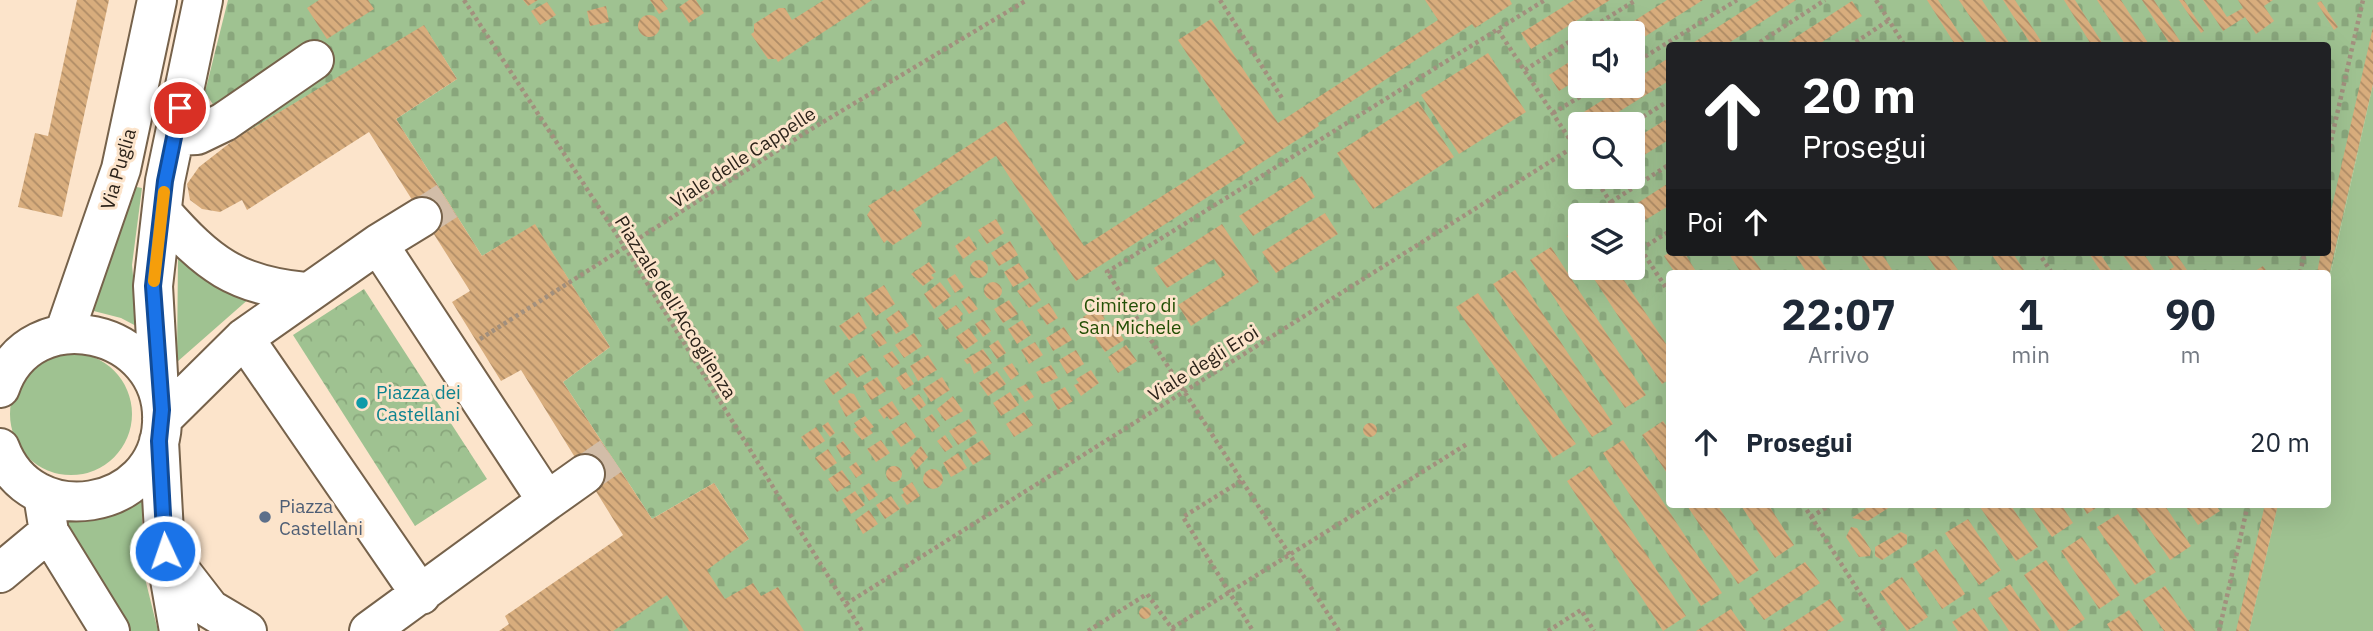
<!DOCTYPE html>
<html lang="it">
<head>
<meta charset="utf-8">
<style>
  :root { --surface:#fff; --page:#f6f6f7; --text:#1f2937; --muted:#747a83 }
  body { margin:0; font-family:"IBM Plex Sans",sans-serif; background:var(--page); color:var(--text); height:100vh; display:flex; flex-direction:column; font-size:26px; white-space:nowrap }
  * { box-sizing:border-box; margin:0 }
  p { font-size:23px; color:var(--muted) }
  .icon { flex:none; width:38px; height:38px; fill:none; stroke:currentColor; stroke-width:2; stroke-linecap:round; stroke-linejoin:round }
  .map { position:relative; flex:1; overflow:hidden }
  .panel { position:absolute; left:1666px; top:270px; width:665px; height:238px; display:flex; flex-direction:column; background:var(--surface); border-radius:7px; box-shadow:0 7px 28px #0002 }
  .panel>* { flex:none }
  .hud { position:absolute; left:1666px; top:42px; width:665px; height:214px; border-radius:7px; box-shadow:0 7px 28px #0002; background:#202124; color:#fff; overflow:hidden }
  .controls { position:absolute; left:1568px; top:21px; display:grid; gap:14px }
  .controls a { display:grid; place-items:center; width:77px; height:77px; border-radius:7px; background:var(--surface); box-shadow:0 7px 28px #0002; font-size:35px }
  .pin { position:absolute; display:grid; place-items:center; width:60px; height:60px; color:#fff; margin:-30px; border:4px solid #fff; border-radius:50%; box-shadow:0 2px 7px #0007 }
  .me { position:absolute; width:77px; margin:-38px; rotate:357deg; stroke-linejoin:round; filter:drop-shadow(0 0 5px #0008) }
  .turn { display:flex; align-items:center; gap:24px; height:147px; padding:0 21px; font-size:32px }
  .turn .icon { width:91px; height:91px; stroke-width:2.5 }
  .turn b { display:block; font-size:49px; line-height:60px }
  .then { display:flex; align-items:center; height:66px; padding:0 21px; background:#0003; gap:14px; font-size:26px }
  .eta { display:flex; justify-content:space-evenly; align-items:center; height:119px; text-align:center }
  .eta b { font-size:42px; font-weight:700; line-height:49px }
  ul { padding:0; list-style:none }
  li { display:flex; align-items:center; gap:21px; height:105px; padding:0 21px }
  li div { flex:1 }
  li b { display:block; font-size:26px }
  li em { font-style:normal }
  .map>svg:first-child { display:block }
</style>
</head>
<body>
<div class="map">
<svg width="2373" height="631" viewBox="0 0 2373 631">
  <defs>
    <pattern id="cemetery-stones" width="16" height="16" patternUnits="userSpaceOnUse" patternTransform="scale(1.75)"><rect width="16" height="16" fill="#9fc291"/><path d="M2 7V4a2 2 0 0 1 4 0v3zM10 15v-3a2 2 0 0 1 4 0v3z" fill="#89a67c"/></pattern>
    <pattern id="park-crowns" width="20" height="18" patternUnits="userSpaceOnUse" patternTransform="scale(1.75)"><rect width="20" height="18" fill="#9fc291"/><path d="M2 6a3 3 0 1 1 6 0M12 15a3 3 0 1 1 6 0" fill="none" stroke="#89a67c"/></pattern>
    <pattern id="building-back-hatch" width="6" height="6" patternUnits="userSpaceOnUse" patternTransform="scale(1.75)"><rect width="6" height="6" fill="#d8ad7d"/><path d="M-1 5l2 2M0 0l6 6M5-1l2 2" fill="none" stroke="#af8c66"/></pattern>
  </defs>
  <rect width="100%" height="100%" fill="#fce4cb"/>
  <path fill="#9fc291" d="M2373,84V631H2249L2278,504H2328V285Z
    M131,186L142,188L132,265L138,327L121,318L82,308L110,260Z
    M178,255L251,297L177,362Z
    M10 414a61 61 0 1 1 122 0a61 61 0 1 1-122 0Z
    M142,501V566L158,631H131L63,515C96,521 114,515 142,501Z"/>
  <path fill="url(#cemetery-stones)" fill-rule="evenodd" d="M228,0H2373V84L2328,285V273H1670V504H2278L2249,631H612L749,539L714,483L652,519L563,382L610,347L535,225L482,256L396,119L457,79L424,26L235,139L205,92ZM1580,33H1633V86H1580ZM1670,46H2328V252H1670ZM1580,124H1633V177H1580ZM1580,215H1633V268H1580Z"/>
  <path fill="url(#park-crowns)" d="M364,289L487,479L415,526L293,335Z"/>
  <path fill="url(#building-back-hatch)" d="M77,0H109L62,217L18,207L35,133L48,136Z
    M319,0H368L374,9L327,39L307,8Z
    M523,0H538L528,6Z
    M650,0H662L668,9L659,14Z
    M689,0H696L704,13L689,23L679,7Z
    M824,0H872L778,62L776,59H768L751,34L754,32V24L779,8H785L792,20Z
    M1425,0H1510L1512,4L1475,28L1472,24L1318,123L1319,126L1076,281L996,156L913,210L922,223L921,227L893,245L887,240L884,243L867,215L871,209L868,206L895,189L897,192L1006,121L1084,246L1245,143L1178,40L1211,19L1278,123L1438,20Z
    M1574,0H1610L1531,49L1521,33Z
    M1667,0H1703L1633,44V33H1615Z
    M1760,0H1796L1724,46H1688Z
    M1927,0H1938L1967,46H1956Z
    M1959,0H1982L2011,46H1989Z
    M2003,0H2015L2044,46H2032Z
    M2064,0H2075L2104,46H2092Z
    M2097,0H2121L2150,46H2126Z
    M2142,0H2154L2183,46H2171Z
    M2179,0H2184L2204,31L2201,33Z
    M2203,0H2216L2227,17L2243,8L2238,0H2273L2264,6L2274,21L2256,34L2245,17L2223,31Z
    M1852,1L1862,16L1816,46H1782Z
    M2321,1L2338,27L2334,30L2317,3Z
    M547,2L556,15L540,25L531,11Z
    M606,6L609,22L590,26L587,11Z
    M638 26a11 11 0 1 1 22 0a11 11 0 1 1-22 0Z
    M424,25L457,79L396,119L482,256L535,224L610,347L563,382L652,519L714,483L749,539L707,570L725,599L753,583L761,596L778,587L804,631H689L667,595L613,631H499L509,624L505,616L623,535L521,370L501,381L452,302L470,291L369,132L247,210L242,200L220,212L202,209L190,200L187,184L199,167L235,139Z
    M2373,27V84L2328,280V273H2317L2321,252H2328V224Z
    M1488,53L1526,112L1459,154L1421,95Z
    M1580,55V78L1559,91L1549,75Z
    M1670,57V80L1599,124H1580L1576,117L1625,86H1633V81Z
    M1418,101L1454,157L1373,209L1337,153Z
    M1670,117V139L1633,162V140Z
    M1302,176L1315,197L1253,236L1239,216Z
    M1670,182V205L1642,222L1633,206Z
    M1325,213L1338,234L1276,273L1262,252Z
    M996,219L1004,233L987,244L978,230Z
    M1222,224L1259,282L1191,326L1178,305L1225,275L1214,259L1167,288L1154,268Z
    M1580,228V257L1567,236Z
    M969,236L977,249L963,259L955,246Z
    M1010,241L1018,255L999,266L991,253Z
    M1551,247L1646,395L1625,408L1530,260Z
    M1670,252H1684L1697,273H1675L1664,256Z
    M1728,252H1749L1763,273H1741Z
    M1794,252H1815L1829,273H1807Z
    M1859,252H1881L1894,273H1872Z
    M1925,252H1946L1960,273H1938Z
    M1990,252H2012L2026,273H2004Z
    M2088,252H2099L2113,273H2102Z
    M2121,252H2143L2156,273H2135Z
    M2165,252H2175L2187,270L2181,273H2164L2174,267Z
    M970 269a9 9 0 1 1 18 0a9 9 0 1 1-18 0Z
    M929,262L936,272L931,275L934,278L923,286L911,274Z
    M1019,263L1029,278L1013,287L1004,272Z
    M2263,266L2268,273H2252Z
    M1587,268H1616L1670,350V379L1662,384Z
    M1515,270L1613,424L1592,437L1493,284Z
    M955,274L964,287L955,293L947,279Z
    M984 291a9 9 0 1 1 18 0a9 9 0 1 1-18 0Z
    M940,282L951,296L934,309L924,294Z
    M1030,283L1041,300L1029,308L1017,291Z
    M884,285L895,304L876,316L864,298Z
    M1478,293L1576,444L1553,458L1456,307Z
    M969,296L978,309L969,314L961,302Z
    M1009,300L1018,314L1003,323L994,309Z
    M1049,303L1058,318L1047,325L1037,310Z
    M956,305L963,314L960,317L962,321L946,330L938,318Z
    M1102,305L1107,314L1103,316L1105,319L1088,326L1083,317Z
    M899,310L909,326L896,334L886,319Z
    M859,312L867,328L849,340L839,326Z
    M983,319L991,331L983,337L975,324Z
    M1022,320L1031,335L1017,344L1008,329Z
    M1115,325L1124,340L1105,352L1095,337Z
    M1064,327L1072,340L1053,351L1046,338Z
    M969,328L978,341L965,350L956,337Z
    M879,330L887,343L879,347L871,335Z
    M914,333L922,346L904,358L895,345Z
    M998,340L1006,353L997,359L989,346Z
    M1035,342L1043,355L1029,364L1021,350Z
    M1126,345L1137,361L1118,373L1108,357Z
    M983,349L992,363L974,374L970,363L967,364L964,360Z
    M1076,350L1084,364L1067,374L1059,360Z
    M892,351L900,363L892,368L883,356Z
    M863,355L872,369L857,378L848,364Z
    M928,355L937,370L918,381L910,366Z
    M1012,363L1019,374L1011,380L1003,368Z
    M1051,365L1058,378L1042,384L1036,372Z
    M1091,370L1099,383L1081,396L1074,385L1079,383L1076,379Z
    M838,371L847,385L833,395L824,381Z
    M997,371L1006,384L988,396L979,383Z
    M906,372L914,384L904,390L896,378Z
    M877,377L886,391L871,400L863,386Z
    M942,377L950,390L931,402L923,389Z
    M1026,384L1034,397L1025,402L1016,389Z
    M1065,387L1073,401L1058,410L1050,395Z
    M1010,392L1019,405L1001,416L993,403Z
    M849,393L854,394L861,407L846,417L838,401Z
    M919,394L926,405L919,410L911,399Z
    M953,396L963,411L945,421L937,409Z
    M892,401L900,414L890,420L887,416L884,419L878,410Z
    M1024,412L1033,425L1014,437L1006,424Z
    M932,414L940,426L932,432L924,419Z
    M865,416L874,427L870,429L873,433L862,440L853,429L857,427L854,423Z
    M969,419L977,433L958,445L949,431Z
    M1663,421L1670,431V478L1642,435Z
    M828,422L835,433L830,437L822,426Z
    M906,422L916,437L901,447L891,432Z
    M1363 430a7 7 0 1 1 14 0a7 7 0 1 1-14 0Z
    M816,427L825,441L810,450L801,437Z
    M945,435L953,447L945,452L937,441Z
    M881,440L890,453L876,462L867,449Z
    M982,440L991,454L973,465L964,451Z
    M1623,440L1722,593L1701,606L1603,453Z
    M843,441L851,453L842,458L836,446Z
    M921,446L928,457L916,470L910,458Z
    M828,449L837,463L824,471L815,458Z
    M958,453L967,468L951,477L943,463Z
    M856,462L863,473L856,478L849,467Z
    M886 474a8 8 0 1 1 16 0a8 8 0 1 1-16 0Z
    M1590,466L1686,616L1663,631L1567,481Z
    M923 479a10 10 0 1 1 20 0a10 10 0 1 1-20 0Z
    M842,470L851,484L837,492L828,479Z
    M912,482L920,496L907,505L901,495L904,493L902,489Z
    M869,483L878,495L869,501L861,488Z
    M855,491L865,505L851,514L842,500Z
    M891,496L900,509L885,519L876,505Z
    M1686,504H1717L1759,570L1738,584Z
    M1740,504H1768L1794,545L1775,558Z
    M1872,504H1890V507L1868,521L1852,518Z
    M1918,504H1945V505L1935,509Z
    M1978,504H2010L2038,547L2016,561Z
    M2030,504H2061L2073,523L2052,537Z
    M2081,504H2102L2087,514Z
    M2133,504H2164L2191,546L2170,560Z
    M2184,504H2215L2220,511L2198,525Z
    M2265,504H2278L2249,631H2236Z
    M869,510L878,524L863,534L855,520Z
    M2118,514L2156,572L2135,585L2097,527Z
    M1968,519L2001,570L1979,585L1945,533Z
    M1851,527L1857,528L1871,550L1870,556L1859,557L1846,537Z
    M1901,532L1907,535V544L1882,560L1875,556V547Z
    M2082,537L2120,595L2099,609L2061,551Z
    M1936,549L1965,594L1942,609L1913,564Z
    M2046,560L2085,619L2067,631H2060L2024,575Z
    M1805,562L1820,583L1764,620L1749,599Z
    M1902,577L1928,617L1907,631L1880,592Z
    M2010,584L2041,631H2009L1988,598Z
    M2165,586L2195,631H2164L2143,600Z
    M1830,599L1844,620L1827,631H1780Z
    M1139 613a6 6 0 1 1 12 0a6 6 0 1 1-12 0Z
    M1974,608L1989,631H1958L1952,622Z
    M1731,609L1746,631H1696Z
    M2129,610L2143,631H2111L2107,624Z"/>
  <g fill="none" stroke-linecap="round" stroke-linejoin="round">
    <path stroke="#d2bda8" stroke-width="38" stroke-dasharray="38 19" stroke-linecap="butt" d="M422,217L447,201
      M585,474L611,456"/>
    <g stroke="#76624b" stroke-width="42">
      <path id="minor" d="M175,136L197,135L224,122L314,60
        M162,212C208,264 235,285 305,292
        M378,244L422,217
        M64,334L121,169L157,0
        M244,338L421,595
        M0,388C30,298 167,328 162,423C158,512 31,532 0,448
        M159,392L153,286L165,181L203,0
        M162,419L244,338L378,244L547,501L369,631
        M159,441L165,551L179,631
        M43,495L49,532L110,631
        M547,501L585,474
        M169,556L210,609L247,631
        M0,573L49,532"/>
    </g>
    <path stroke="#a2907e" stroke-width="4.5" stroke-dasharray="3.5 3.5" stroke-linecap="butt" d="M464,0L626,249L862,631
      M1220,0L1282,98
      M1876,0L1905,46
      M1498,30L1580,155
      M1583,33L1636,0
      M1754,46L1825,0
      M1850,46L1889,20
      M1633,64L1737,0
      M1525,70L1580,35
      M1553,113L1598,86
      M1631,124L1670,100
      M2328,154L2363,0
      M1594,177L1619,215
      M1611,202L1670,164
      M1633,237L1670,294
      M1641,249L1670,231
      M2038,252L2052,273
      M2300,273L2305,252
      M480,339L813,128L1027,0
      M1241,481L1183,517L1253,631
      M1803,504L1884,631
      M1811,517L1832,504
      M846,604L1575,146
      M1172,628L1467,444
      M1088,631L1147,594L1174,631
      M1339,631L1107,272L1545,0
      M1548,631L1581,610L1594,631
      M2219,631L2248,504"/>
    <use href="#minor" stroke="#fff" stroke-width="38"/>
  </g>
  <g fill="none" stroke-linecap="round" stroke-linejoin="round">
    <g stroke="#114b97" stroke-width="18">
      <path id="route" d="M165,551L159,441L162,410L153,286L165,181L180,108"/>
    </g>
    <use href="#route" stroke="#1a73e8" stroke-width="12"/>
    <path stroke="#f59e0b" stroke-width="12" d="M154,281L164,192"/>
  </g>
  <circle fill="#0f9aa8" stroke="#fce4cb" stroke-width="2.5" cx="362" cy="403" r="7"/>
  <circle fill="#5c6f8a" stroke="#fce4cb" stroke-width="2.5" cx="265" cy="517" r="7"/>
  <g text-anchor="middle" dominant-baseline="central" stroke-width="6" stroke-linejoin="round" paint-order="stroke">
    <g font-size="19" fill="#2c231a" stroke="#fce4cb">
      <text transform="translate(743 157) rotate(-33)">Viale delle Cappelle</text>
      <text transform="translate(118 169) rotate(-74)">Via Puglia</text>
      <text transform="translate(676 307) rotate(58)">Piazzale dell'Accoglienza</text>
      <text transform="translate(1203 363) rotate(-32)">Viale degli Eroi</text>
    </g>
    <g font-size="19" fill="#224f04" stroke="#fce4cb">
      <text x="1130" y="305">Cimitero di<tspan x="1130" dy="22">San Michele</tspan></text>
    </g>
    <g font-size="19" fill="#0d838f" stroke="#fce4cb" text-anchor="start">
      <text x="376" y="392">Piazza dei<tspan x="376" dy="22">Castellani</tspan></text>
    </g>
    <g font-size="19" fill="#4e5e75" stroke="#fce4cb" text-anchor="start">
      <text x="279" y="506">Piazza<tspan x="279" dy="22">Castellani</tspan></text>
    </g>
  </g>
</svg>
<div class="controls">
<a><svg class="icon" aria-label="sound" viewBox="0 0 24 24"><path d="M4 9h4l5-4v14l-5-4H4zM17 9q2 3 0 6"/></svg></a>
<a><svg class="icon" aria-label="search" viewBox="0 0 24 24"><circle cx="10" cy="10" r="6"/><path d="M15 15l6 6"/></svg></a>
<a><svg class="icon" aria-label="layers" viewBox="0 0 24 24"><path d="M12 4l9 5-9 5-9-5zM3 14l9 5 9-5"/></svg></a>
</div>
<div class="pin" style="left:180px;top:108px;background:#d93025"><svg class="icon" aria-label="arrive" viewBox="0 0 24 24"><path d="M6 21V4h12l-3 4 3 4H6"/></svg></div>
<svg class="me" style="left:165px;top:551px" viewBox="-20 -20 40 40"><circle r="17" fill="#1a73e8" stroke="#fff" stroke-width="3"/><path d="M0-11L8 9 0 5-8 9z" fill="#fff"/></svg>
<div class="hud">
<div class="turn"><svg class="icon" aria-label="ahead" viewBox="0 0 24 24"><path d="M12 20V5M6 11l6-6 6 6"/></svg><div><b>20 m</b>Prosegui</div></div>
<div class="then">Poi<svg class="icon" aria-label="ahead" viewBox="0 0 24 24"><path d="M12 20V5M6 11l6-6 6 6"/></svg></div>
</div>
<section class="panel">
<div class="eta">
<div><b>22:07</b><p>Arrivo</p></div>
<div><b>1</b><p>min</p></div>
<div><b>90</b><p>m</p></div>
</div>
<ul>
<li><svg class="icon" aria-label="ahead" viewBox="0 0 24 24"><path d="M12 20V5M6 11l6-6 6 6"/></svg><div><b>Prosegui</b></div><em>20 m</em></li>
</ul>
</section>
</div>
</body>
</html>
